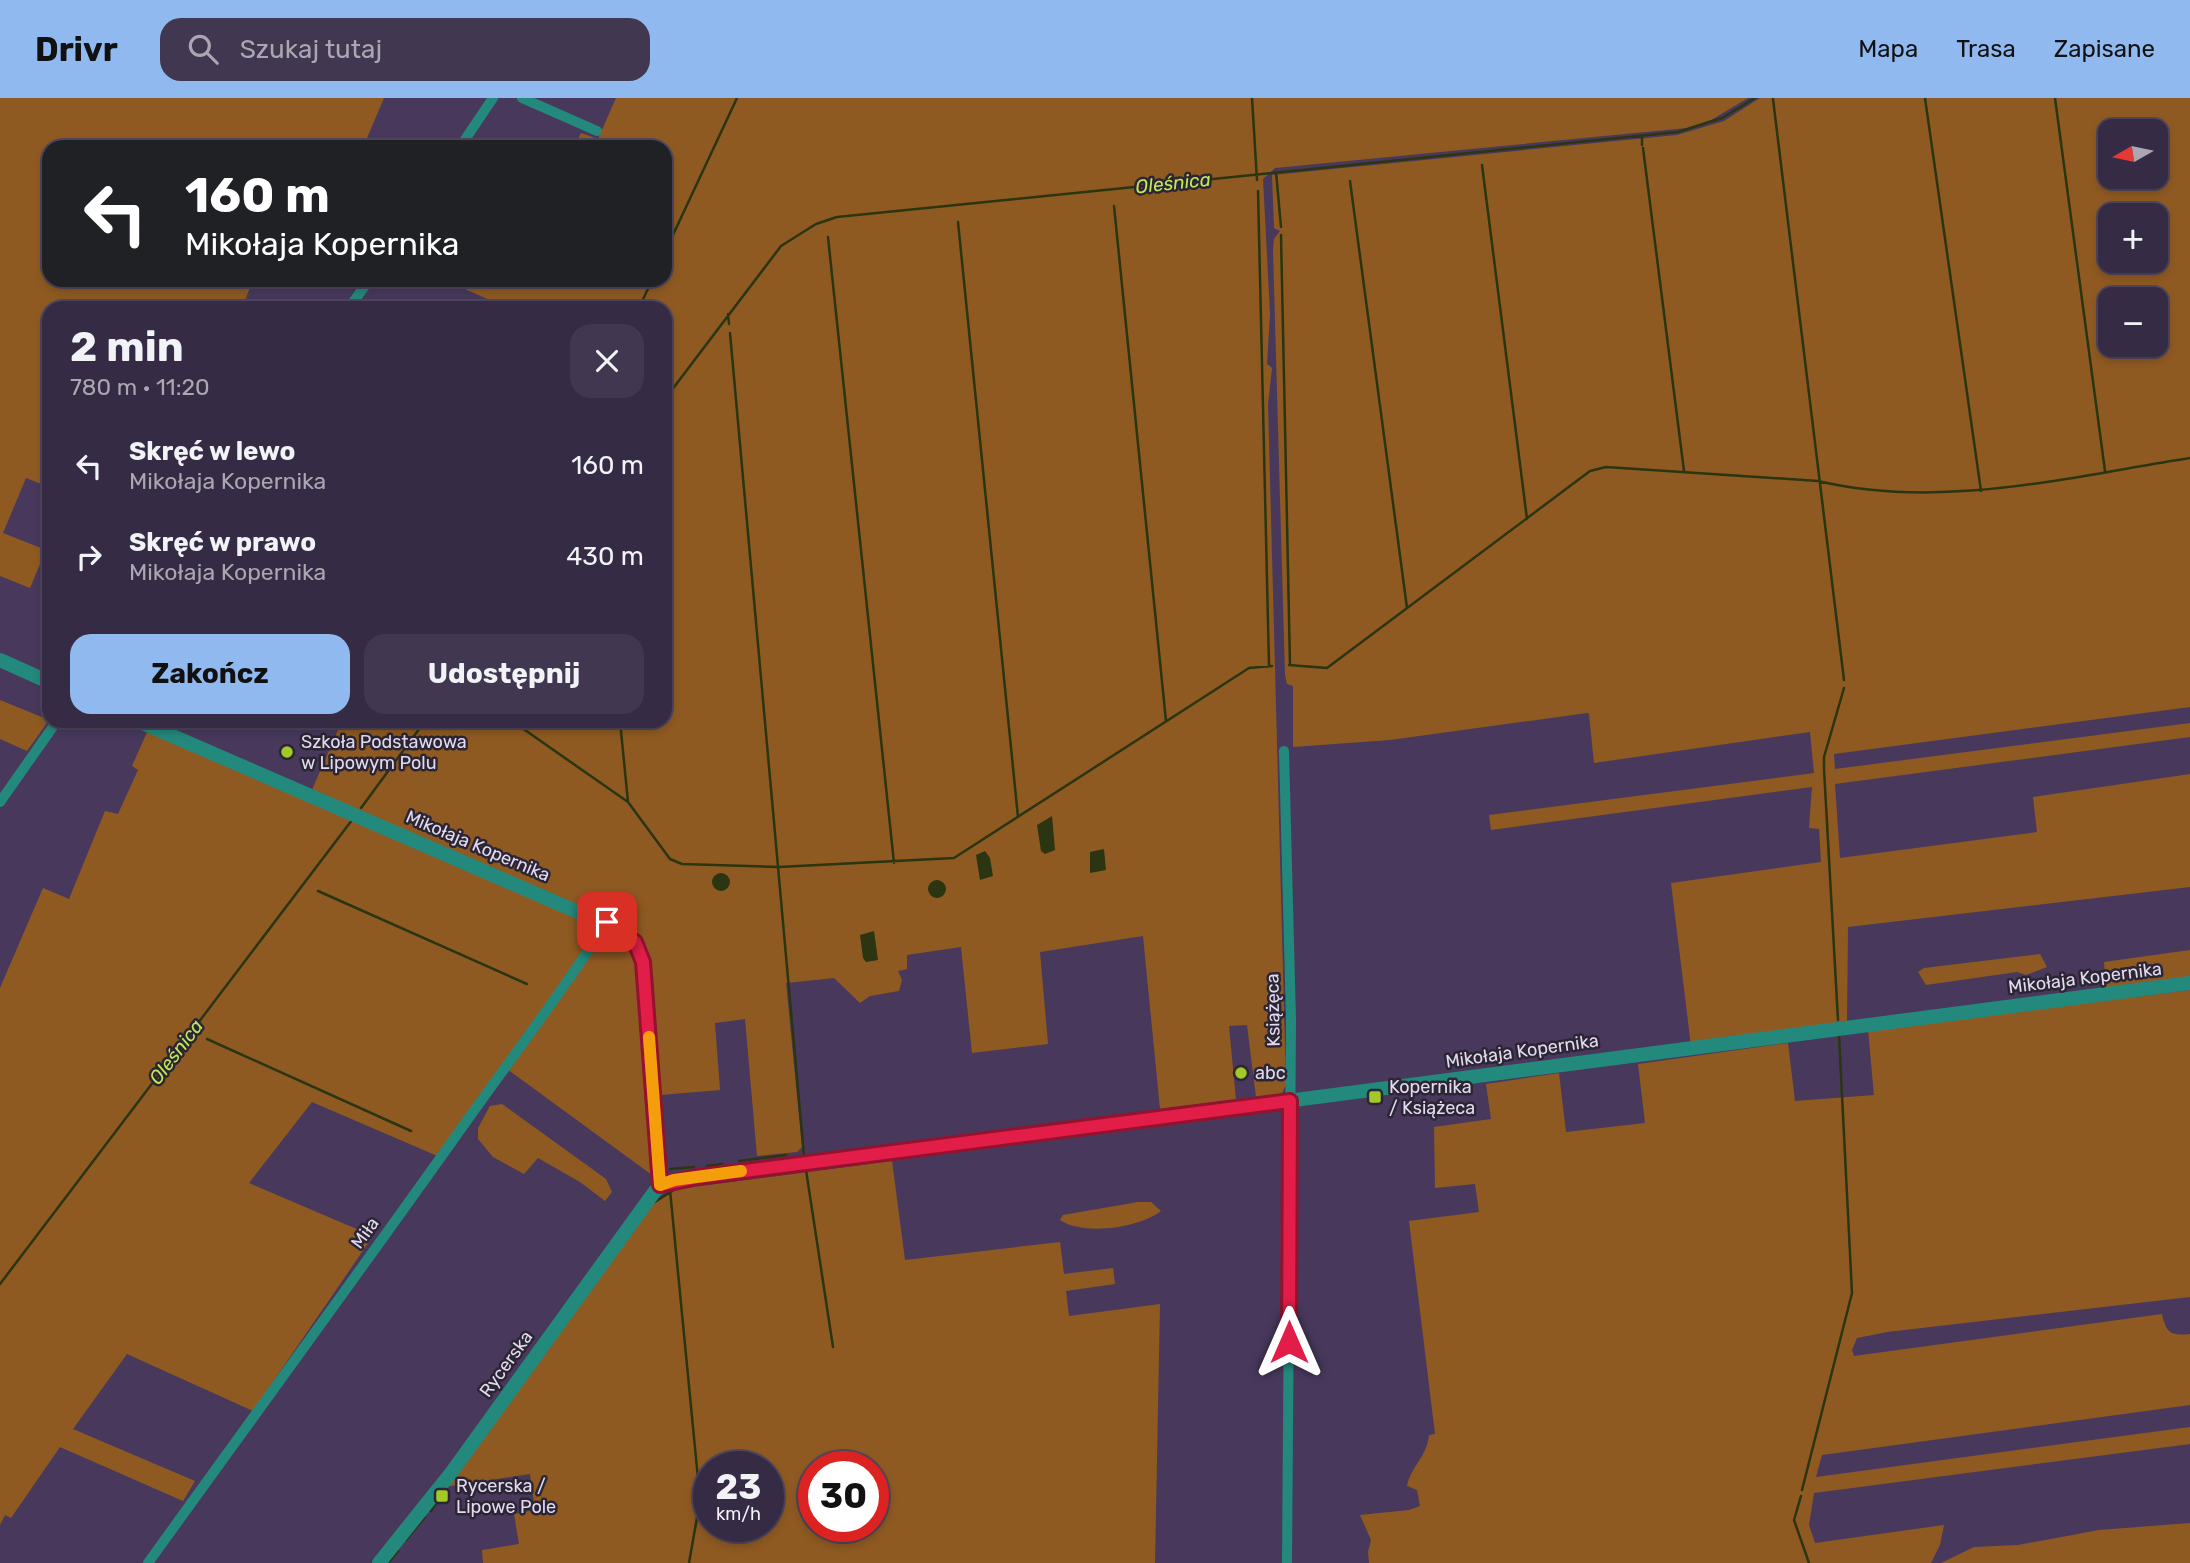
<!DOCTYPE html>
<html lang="pl">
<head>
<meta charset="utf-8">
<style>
  :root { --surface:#362b45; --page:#413750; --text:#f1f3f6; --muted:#aaa7b3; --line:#50475e; --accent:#90b9f0 }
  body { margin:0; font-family:Rubik,sans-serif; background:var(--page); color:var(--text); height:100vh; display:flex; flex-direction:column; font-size:26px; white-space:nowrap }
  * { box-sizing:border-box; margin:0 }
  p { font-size:23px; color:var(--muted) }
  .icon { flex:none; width:38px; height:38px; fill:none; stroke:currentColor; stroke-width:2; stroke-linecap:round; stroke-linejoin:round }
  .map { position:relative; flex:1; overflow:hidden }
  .panel { position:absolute; left:42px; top:203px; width:630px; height:427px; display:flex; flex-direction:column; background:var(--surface); border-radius:21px; box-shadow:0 4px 10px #0003,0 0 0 2px var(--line) }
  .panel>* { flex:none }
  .top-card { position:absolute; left:42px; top:42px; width:630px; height:147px; border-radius:21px; box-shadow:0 4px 10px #0003,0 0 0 2px var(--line); background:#202124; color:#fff; overflow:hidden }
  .needle { width:46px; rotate:261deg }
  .buttons { position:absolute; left:2098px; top:21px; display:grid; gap:14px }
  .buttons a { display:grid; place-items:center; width:70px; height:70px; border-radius:14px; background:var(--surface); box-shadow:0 4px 10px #0003,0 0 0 2px var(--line); font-size:35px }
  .speed { position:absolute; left:693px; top:1353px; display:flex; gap:14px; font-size:35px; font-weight:700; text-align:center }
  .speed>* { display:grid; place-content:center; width:91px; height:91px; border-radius:50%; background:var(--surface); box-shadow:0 4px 10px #0003,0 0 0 2px var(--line); line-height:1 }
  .speed small { font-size:18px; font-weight:400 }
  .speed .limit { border:10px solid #d22; background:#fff; color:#111 }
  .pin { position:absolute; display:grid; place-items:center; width:60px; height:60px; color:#fff; margin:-30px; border-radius:14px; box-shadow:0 4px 10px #0006 }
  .me { position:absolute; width:77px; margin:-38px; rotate:0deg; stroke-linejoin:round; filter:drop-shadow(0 0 5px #0008) }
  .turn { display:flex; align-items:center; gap:24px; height:147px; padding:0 28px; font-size:32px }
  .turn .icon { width:91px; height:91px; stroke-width:2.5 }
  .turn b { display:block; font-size:49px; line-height:60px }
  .round { display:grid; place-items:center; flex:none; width:74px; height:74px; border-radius:21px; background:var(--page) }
  .headline { display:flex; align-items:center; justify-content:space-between; height:119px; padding:0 28px }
  h1 { font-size:42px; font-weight:700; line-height:52px }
  .action { display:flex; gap:14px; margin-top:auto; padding:14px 28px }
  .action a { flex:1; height:80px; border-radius:21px; background:var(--accent); color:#111; font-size:28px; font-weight:700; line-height:80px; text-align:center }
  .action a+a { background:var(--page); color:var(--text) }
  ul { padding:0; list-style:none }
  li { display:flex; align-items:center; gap:21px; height:91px; padding:0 28px }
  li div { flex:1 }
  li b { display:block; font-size:26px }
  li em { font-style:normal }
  header { display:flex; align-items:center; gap:42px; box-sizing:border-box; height:98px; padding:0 35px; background:var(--accent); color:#111 }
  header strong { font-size:33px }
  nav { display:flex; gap:38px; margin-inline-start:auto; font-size:24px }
  .search { width:490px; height:63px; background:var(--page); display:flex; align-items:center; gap:18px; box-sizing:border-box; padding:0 24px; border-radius:21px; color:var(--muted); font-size:26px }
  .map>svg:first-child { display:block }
</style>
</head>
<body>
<header>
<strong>Drivr</strong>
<div class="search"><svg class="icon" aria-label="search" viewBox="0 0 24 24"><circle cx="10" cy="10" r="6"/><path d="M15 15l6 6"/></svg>Szukaj tutaj</div>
<nav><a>Mapa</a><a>Trasa</a><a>Zapisane</a></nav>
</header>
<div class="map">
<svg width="2190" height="1465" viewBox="0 0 2190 1465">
  <rect width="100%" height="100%" fill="#48395c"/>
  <path fill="#8f5a22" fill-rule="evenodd" d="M0,0H384L367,40L386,49H49V182H253L242,210H49V389L26,380L3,435L46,452L30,490L0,478Z
    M616,0H1748L1711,22L1687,30L1275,70L1263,81L1270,216L1267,266L1272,270L1268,306L1286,987L1281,997L1256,999L1247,927L1229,928L1236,1002L1160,1011L1143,838L1040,854L1048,946L972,955L961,849L907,857V871L898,873L902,882L899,893L870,898L860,905L834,880L786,885L802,1049L797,1054L757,1058L745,921L715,925L720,992L649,998L652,1077L507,971L442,1060L312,1004L249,1085L373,1138L253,1313L127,1256L73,1331L195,1383L183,1403L60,1349L11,1420L5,1417L0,1427V890L43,790L69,801L105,713L118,716L138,672L132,668L148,632L308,701L341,625L338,623H665V210H500L501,207L465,191L469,182H665V49H574L581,35L598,41Z
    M1760,0H2190V609L1834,656L1835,671L2190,625V639L1835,686L1840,760L2037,734L2033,699L2190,676V789L1848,829L1847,923L1691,948L1671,785L1821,764L1819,731L1809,730L1812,689L1491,732L1489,717L1814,675L1810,634L1594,665L1589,616L1587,615L1390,642L1293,649V588L1287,586L1285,577L1273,152L1274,141L1280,133L1274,130L1272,77L1677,37L1724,23ZM2110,33H2156V79H2110ZM2110,117H2156V163H2110ZM2110,201H2156V247H2110Z
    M0,602L49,622L27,653L0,641Z
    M2190,852V880L2106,891L2104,864Z
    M2040,856L2047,869L2026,877L2017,874L1926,887L1918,874L1924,870Z
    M2190,892V1199L1887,1234L1857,1240L1852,1252L1854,1258L2162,1216C2166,1235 2171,1238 2190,1236V1307L1822,1357L1816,1379L2190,1329V1346L1814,1395L1809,1427L1815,1445L1944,1427L1940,1447L1931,1465H1369L1368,1454L1371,1442L1360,1417L1409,1412L1420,1408L1417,1392L1407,1388C1411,1368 1427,1359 1429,1337L1435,1336L1409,1123L1479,1114L1475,1086L1435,1090L1434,1029L1491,1021L1486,986L1559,975L1566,1034L1645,1025L1638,966L1788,945L1795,1003L1874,997L1868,932Z
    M502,1006L606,1081L612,1094L605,1103L580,1084L538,1060L524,1076L493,1059L478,1041V1030L490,1008Z
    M892,1063L905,1162L1060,1144L1064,1176L1113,1170L1115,1186L1066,1193L1069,1218L1160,1206L1155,1465H483L482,1452L519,1446L514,1416L535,1412L530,1376L445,1389L648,1109L678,1091ZM709,1368H768V1428H709ZM814,1368H873V1428H814Z
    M1138,1104H1151L1161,1113C1139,1130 1084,1138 1060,1122L1063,1117Z
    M2190,1425V1465H1941L1974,1449L2018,1447L2099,1432Z"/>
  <path fill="#2b3511" d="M1052,718L1055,752L1045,756L1041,753L1037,727Z
    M1104,751L1106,772L1090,775V754Z
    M985,753L990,760L993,778L980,782L976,757Z
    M712 784a9 9 0 1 1 18 0a9 9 0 1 1-18 0Z
    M928 791a9 9 0 1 1 18 0a9 9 0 1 1-18 0Z
    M874,833L878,862L866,864L863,860L860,837Z"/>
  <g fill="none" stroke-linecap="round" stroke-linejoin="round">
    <path stroke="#2b3511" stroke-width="2.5" d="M1252,0L1257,82
      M1925,0L1981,393
      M2055,0L2105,373
      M1773,1L1844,582
      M1642,38V47
      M1643,50L1684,373
      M1482,67L1527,421
      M1276,74L1281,129
      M1350,83L1407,510
      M1258,93L1269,568
      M1114,108L1166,623
      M958,124L1018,719
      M1281,137L1290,567
      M828,139L894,765
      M665,154L737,0
      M639,210L652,182
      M728,216L729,226
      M730,235L804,1058
      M665,301L781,148L816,126L837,119L1678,34L1722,20L1755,0
      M1289,567L1327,570L1590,373L1606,369L1818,383C1941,412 2068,379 2190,360
      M512,623L628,704L670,761L682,766L779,769L954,760L1249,570L1272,568
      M620,623L628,704
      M361,710L425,623
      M318,793L527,886
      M1838,922L1824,671V659L1844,590
      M207,941L411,1033
      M739,1063L786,1057
      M707,1068L722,1066
      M670,1071L694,1069
      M803,1072H806L833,1249
      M670,1092L699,1391L698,1414L689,1465
      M655,1104L678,1089
      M0,1186L352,722
      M1802,1392L1852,1195L1839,938
      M1801,1398L1794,1422L1809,1465
      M431,1413L437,1404
      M406,1442L425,1419
      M388,1465L398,1453"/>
    <path stroke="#24897d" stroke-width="10" d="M522,0L597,33
      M460,49L493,0
      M349,210L369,182
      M1284,653L1291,922L1287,1465
      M0,704L57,623
      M148,1465C256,1315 366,1165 473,1014C518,951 565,890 607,824"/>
    <path stroke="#24897d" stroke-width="14" d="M0,562L49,584
      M138,623L624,834L635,844L643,864L660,1087
      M379,1465L451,1375L655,1093L667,1084L2190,885"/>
  </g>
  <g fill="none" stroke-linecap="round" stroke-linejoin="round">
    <g stroke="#92132f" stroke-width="18">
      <path id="route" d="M607,824L635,844L643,864L660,1087L698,1079L1290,1003L1289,1244"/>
    </g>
    <use href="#route" stroke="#e11d48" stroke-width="12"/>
    <path stroke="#f59e0b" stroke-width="12" d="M649,939L660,1087L674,1082L741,1073"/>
  </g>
  <g fill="#a2c928" stroke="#2b2534" stroke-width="2.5">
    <circle cx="287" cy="654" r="7"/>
    <circle cx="1241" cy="975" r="7"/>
    <rect x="1368" y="992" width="14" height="14" rx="3.5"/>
    <rect x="435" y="1391" width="14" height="14" rx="3.5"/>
  </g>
  <g text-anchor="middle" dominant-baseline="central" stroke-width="5" stroke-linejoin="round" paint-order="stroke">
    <g font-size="18" fill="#e2daef" stroke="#2b2534" text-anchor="start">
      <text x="301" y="644">Szkoła Podstawowa<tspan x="301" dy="21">w Lipowym Polu</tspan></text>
      <text x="1255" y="975">abc</text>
      <text x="1389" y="989">Kopernika<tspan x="1389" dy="21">/ Książeca</tspan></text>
      <text x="456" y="1388">Rycerska /<tspan x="456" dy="21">Lipowe Pole</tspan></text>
    </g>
    <g font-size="18" fill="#e2daef" stroke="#2b2534">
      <text transform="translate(478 748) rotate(23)">Mikołaja Kopernika</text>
      <text transform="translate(2085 880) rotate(-7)">Mikołaja Kopernika</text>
      <text transform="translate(1273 912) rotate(-91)">Książęca</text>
      <text transform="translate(1522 953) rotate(-8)">Mikołaja Kopernika</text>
      <text transform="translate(365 1135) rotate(-54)">Miła</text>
      <text transform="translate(506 1266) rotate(-54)">Rycerska</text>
    </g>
    <g font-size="19" font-style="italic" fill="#c1e85a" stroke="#2b2534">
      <text transform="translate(1173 85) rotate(-6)">Oleśnica</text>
      <text transform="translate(176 954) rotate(-53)">Oleśnica</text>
    </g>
  </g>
</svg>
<div class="buttons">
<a><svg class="needle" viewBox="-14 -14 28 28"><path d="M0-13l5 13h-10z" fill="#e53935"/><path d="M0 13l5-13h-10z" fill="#aaa7b3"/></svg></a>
<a>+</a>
<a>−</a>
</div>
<div class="speed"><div>23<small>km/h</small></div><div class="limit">30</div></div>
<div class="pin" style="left:607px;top:824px;background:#d93025"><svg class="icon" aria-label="arrive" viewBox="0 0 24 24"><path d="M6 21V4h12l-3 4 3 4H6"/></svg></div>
<svg class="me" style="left:1289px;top:1244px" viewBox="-20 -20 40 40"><path d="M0-17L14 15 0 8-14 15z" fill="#e11d48" stroke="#fff" stroke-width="4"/></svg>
<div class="top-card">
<div class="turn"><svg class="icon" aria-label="left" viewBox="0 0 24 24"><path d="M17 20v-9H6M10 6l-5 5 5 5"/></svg><div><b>160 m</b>Mikołaja Kopernika</div></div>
</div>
<section class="panel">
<div class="headline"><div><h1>2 min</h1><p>780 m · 11:20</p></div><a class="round"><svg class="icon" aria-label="close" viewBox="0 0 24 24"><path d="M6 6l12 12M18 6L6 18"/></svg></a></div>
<ul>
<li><svg class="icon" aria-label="left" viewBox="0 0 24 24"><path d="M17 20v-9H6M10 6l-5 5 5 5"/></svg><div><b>Skręć w lewo</b><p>Mikołaja Kopernika</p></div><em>160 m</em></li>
<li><svg class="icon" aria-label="right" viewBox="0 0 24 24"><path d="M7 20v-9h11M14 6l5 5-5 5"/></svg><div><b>Skręć w prawo</b><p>Mikołaja Kopernika</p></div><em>430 m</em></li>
</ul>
<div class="action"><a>Zakończ</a><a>Udostępnij</a></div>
</section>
</div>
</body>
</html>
